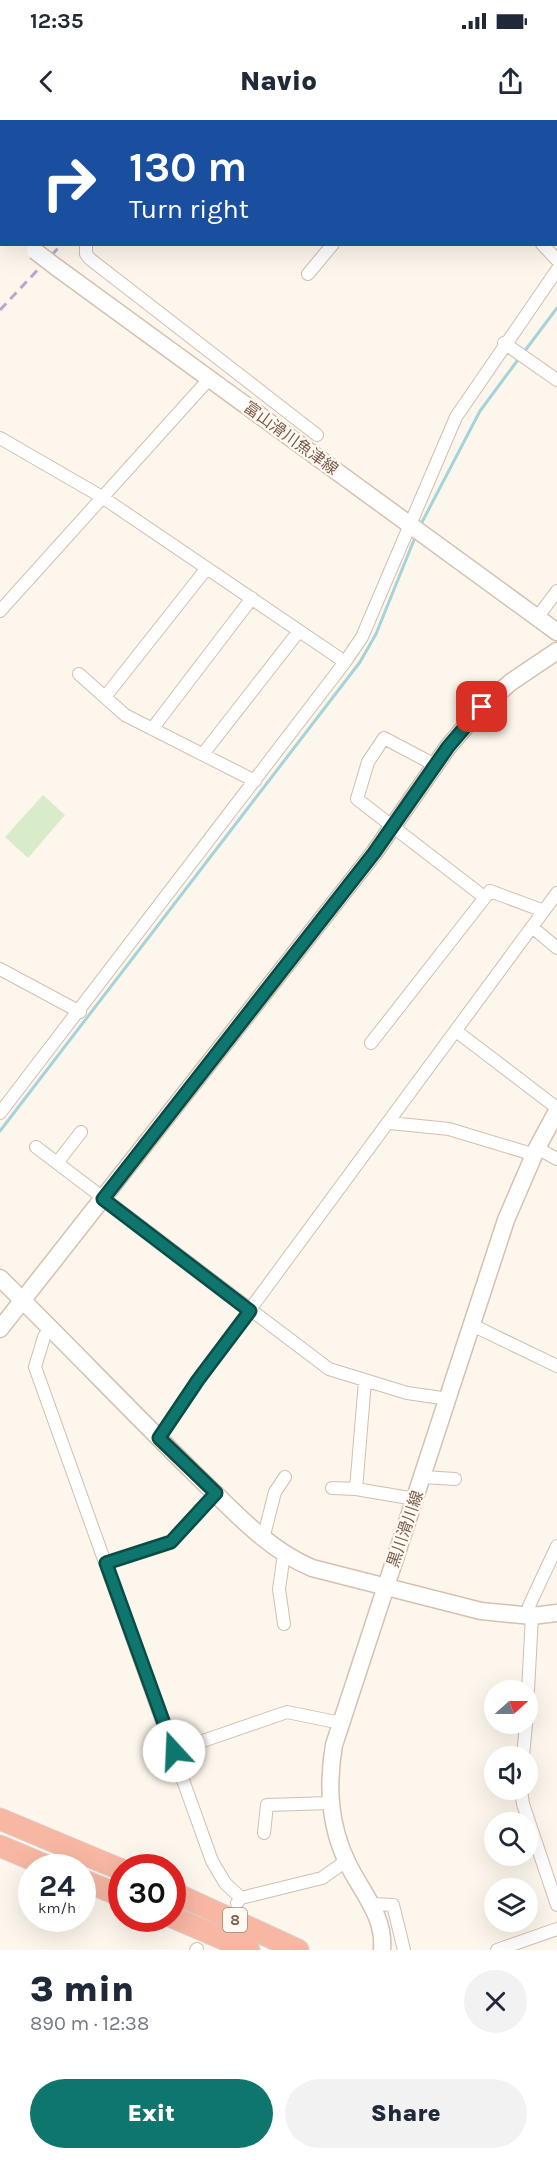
<!DOCTYPE html>
<html lang="en">
<head>
<meta charset="utf-8">
<style>
  :root { --surface:#fff; --page:#f2f2f3; --text:#1f2937; --muted:#747a83; --accent:#0f766e }
  body { margin:0; font-family:Karla,"Noto Sans JP",sans-serif; background:var(--page); color:var(--text); height:100vh; display:flex; flex-direction:column; font-size:22px; white-space:nowrap }
  * { box-sizing:border-box; margin:0 }
  p { font-size:20px; color:var(--muted) }
  .icon { flex:none; width:33px; height:33px; fill:none; stroke:currentColor; stroke-width:2; stroke-linecap:round; stroke-linejoin:round }
  .map { position:relative; height:1830px; overflow:hidden }
  .side { display:flex; flex-direction:column; background:var(--surface); flex:1 }
  .side>* { flex:none }
  .top-card { position:absolute; left:0px; top:0px; width:558px; height:126px; box-shadow:0 6px 24px #0002; background:#1a4fa0; color:#fff; overflow:hidden }
  .needle { width:39px; rotate:69deg }
  .fabs { position:absolute; left:484px; top:1560px; display:grid; gap:12px }
  .fabs a { display:grid; place-items:center; width:54px; height:54px; border-radius:50%; background:var(--surface); box-shadow:0 6px 24px #0002; font-size:30px }
  .speed { position:absolute; left:18px; top:1734px; display:flex; gap:12px; font-size:30px; font-weight:700; text-align:center }
  .speed>* { display:grid; place-content:center; width:78px; height:78px; border-radius:50%; background:var(--surface); box-shadow:0 6px 24px #0002; line-height:1 }
  .speed small { font-size:15px; font-weight:400 }
  .speed .limit { border:9px solid #d22; background:#fff; color:#111 }
  .pin { position:absolute; display:grid; place-items:center; width:51px; height:51px; color:#fff; margin:-26px; border-radius:12px; box-shadow:0 3px 9px #0006 }
  .me { position:absolute; width:66px; margin:-33px; rotate:340deg; stroke-linejoin:round; filter:drop-shadow(0 0 4px #0008) }
  .turn { display:flex; align-items:center; gap:21px; height:126px; padding:0 30px; font-size:27px }
  .turn .icon { width:78px; height:78px; stroke-width:2.5 }
  .turn b { display:block; font-size:42px; line-height:51px }
  .round { display:grid; place-items:center; flex:none; width:63px; height:63px; border-radius:32px; background:var(--page) }
  .summary { display:flex; align-items:center; justify-content:space-between; height:102px; padding:0 30px }
  h1 { font-size:36px; font-weight:800; line-height:45px }
  .cta { display:flex; gap:12px; margin-top:auto; padding:12px 30px }
  .cta a { flex:1; height:69px; border-radius:36px; background:var(--accent); color:#fff; font-size:24px; font-weight:800; line-height:69px; text-align:center }
  .cta a+a { background:var(--page); color:var(--text) }
  .status { display:flex; justify-content:space-between; align-items:center; height:42px; padding:0 30px; background:var(--surface); direction:ltr }
  .status svg { height:16px; fill:currentColor }
  header { display:flex; justify-content:space-between; align-items:center; height:78px; padding:0 30px; background:var(--surface); font-size:27px; font-weight:800 }
  .map>svg:first-child { display:block }
</style>
</head>
<body>
<div class="status"><b>12:35</b><svg viewBox="0 0 49 12"><path d="M0 12V9h3v3zM5 12V6h3v6zM10 12V3h3v9zM15 12V0h3v12zM26 1h20v11H26zM47 4h2v5h-2z"/></svg></div>
<header><svg class="icon" aria-label="back" viewBox="0 0 24 24"><path d="M15 5l-7 7 7 7"/></svg>Navio<svg class="icon" aria-label="share" viewBox="0 0 24 24"><path d="M12 15V3M7 8l5-5 5 5M5 13v7h14v-7"/></svg></header>
<div class="map">
<svg width="557" height="1830" viewBox="0 0 557 1830">
  <rect width="100%" height="100%" fill="#fdf6ec"/>
  <path fill="#d8ecc9" d="M43,675L65,695L28,738L5,717Z"/>
  <g fill="none" stroke-linecap="round" stroke-linejoin="round">
    <path stroke="#a5d3da" stroke-width="3" d="M524,232L557,188
      M420,406L480,291L520,237
      M0,1011L360,542L376,514L416,415"/>
    <g stroke="#d1beb0" stroke-width="14">
      <path id="street" d="M86,0L89,2
        M398,0L399,2
        M504,0L505,2
        M199,2L201,0
        M438,2L439,0
        M556,47H557
        M556,79L557,78
        M86,124V134L90,139L317,315
        M542,124L557,140
        M308,154L333,124
        M504,223L557,260
        M0,318L102,377L345,542
        M0,491L210,258
        M537,498L557,471
        M79,554L125,595L255,661
        M105,577L207,448
        M152,609L252,478
        M203,634L299,511
        M435,645L384,618L368,642L357,679L484,777
        M532,807L557,828
        M0,849L80,892
        M456,911L557,988
        M371,923L490,771L544,791
        M0,993L345,542L362,517L456,297L557,150
        M390,1003L449,1009L535,1035
        M36,1027L329,1249L407,1273L449,1279
        M537,1028L557,1039
        M57,1043L81,1012
        M472,1205L557,1246
        M50,1207L44,1217L35,1247L212,1741L225,1763L241,1778
        M365,1261L356,1369L415,1379
        M159,1318L198,1260L557,773
        M423,1357L455,1359
        M332,1368L356,1369
        M263,1419L275,1372L285,1357
        M106,1443L171,1422L216,1373
        M284,1504L279,1469L284,1434
        M528,1570L532,1496L529,1486L557,1426
        M174,1631L287,1592L341,1603
        M523,1636L526,1604
        M521,1670L523,1684L557,1785
        M264,1713L267,1685L329,1683
        M237,1783L241,1778L322,1758L346,1741
        M372,1784L393,1785L404,1830
        M196,1830L197,1829
        M497,1830L557,1809"/>
    </g>
    <g stroke="#d6c0b0" stroke-width="19">
      <path id="secondary" d="M0,106L2,107
        M56,147L557,512
        M0,1158C66,1223 130,1290 196,1355C232,1389 265,1428 312,1448L481,1491L532,1496L557,1493
        M0,1209L374,733L448,627L482,587L511,562L557,531
        M382,1830C385,1795 361,1772 347,1742C329,1704 327,1666 334,1625L506,1100L537,1028L557,991"/>
    </g>
    <g stroke="#dad1cd" stroke-width="23">
      <path id="highway" d="M0,1699L122,1750
        M0,1726L52,1748
        M82,1760L122,1776
        M172,1772L298,1830
        M172,1797L249,1830"/>
    </g>
    <use href="#street" stroke="#fff" stroke-width="12"/>
    <use href="#secondary" stroke="#fff" stroke-width="16"/>
    <use href="#highway" stroke="#f7b7a3" stroke-width="21"/>
    <path stroke="#b9a8c9" stroke-width="3" stroke-dasharray="9 6" stroke-linecap="butt" d="M180,2L182,0
      M0,190L62,124"/>
    <g stroke="#d6c0b0" stroke-width="19" stroke-linecap="butt">
      <path id="secondary-bridge" d="M35,131L56,147"/>
    </g>
    <use href="#secondary-bridge" stroke="#fff" stroke-width="16"/>
  </g>
  <g fill="none" stroke-linecap="round" stroke-linejoin="round">
    <g stroke="#0a4d48" stroke-width="15">
      <path id="route" d="M174,1631L106,1443L171,1422L216,1373L159,1318L198,1260L250,1191L103,1079L374,733L448,627L482,587"/>
    </g>
    <use href="#route" stroke="#0f766e" stroke-width="10"/>
  </g>
  <g text-anchor="middle" dominant-baseline="central" stroke-width="4.5" stroke-linejoin="round" paint-order="stroke">
    <rect fill="#fffaf3" stroke="#a28b7f" stroke-width="1.5" x="223" y="1788" width="24" height="24" rx="4.5"/>
    <g font-size="15" font-weight="bold" fill="#7a5c4d">
      <text x="235" y="1800">8</text>
    </g>
    <g font-size="16" fill="#7a5c4d" stroke="#fffaf3">
      <text transform="translate(291 318) rotate(36)">富山滑川魚津線</text>
      <text transform="translate(405 1409) rotate(-71)">黒川滑川線</text>
    </g>
  </g>
</svg>
<div class="fabs">
<a><svg class="needle" viewBox="-14 -14 28 28"><path d="M0-13l5 13h-10z" fill="#e53935"/><path d="M0 13l5-13h-10z" fill="#747a83"/></svg></a>
<a><svg class="icon" aria-label="sound" viewBox="0 0 24 24"><path d="M4 9h4l5-4v14l-5-4H4zM17 9q2 3 0 6"/></svg></a>
<a><svg class="icon" aria-label="search" viewBox="0 0 24 24"><circle cx="10" cy="10" r="6"/><path d="M15 15l6 6"/></svg></a>
<a><svg class="icon" aria-label="layers" viewBox="0 0 24 24"><path d="M12 4l9 5-9 5-9-5zM3 14l9 5 9-5"/></svg></a>
</div>
<div class="speed"><div>24<small>km/h</small></div><div class="limit">30</div></div>
<div class="pin" style="left:482px;top:587px;background:#d93025"><svg class="icon" aria-label="arrive" viewBox="0 0 24 24"><path d="M6 21V4h12l-3 4 3 4H6"/></svg></div>
<svg class="me" style="left:174px;top:1631px" viewBox="-20 -20 40 40"><circle r="19" fill="#fff"/><path d="M0-13L10 11 0 6-10 11z" fill="#0f766e"/></svg>
<div class="top-card">
<div class="turn"><svg class="icon" aria-label="right" viewBox="0 0 24 24"><path d="M7 20v-9h11M14 6l5 5-5 5"/></svg><div><b>130 m</b>Turn right</div></div>
</div>
</div>
<section class="side">
<div class="summary"><div><h1>3 min</h1><p>890 m · 12:38</p></div><a class="round"><svg class="icon" aria-label="close" viewBox="0 0 24 24"><path d="M6 6l12 12M18 6L6 18"/></svg></a></div>
<div class="cta"><a>Exit</a><a>Share</a></div>
</section>
</body>
</html>
